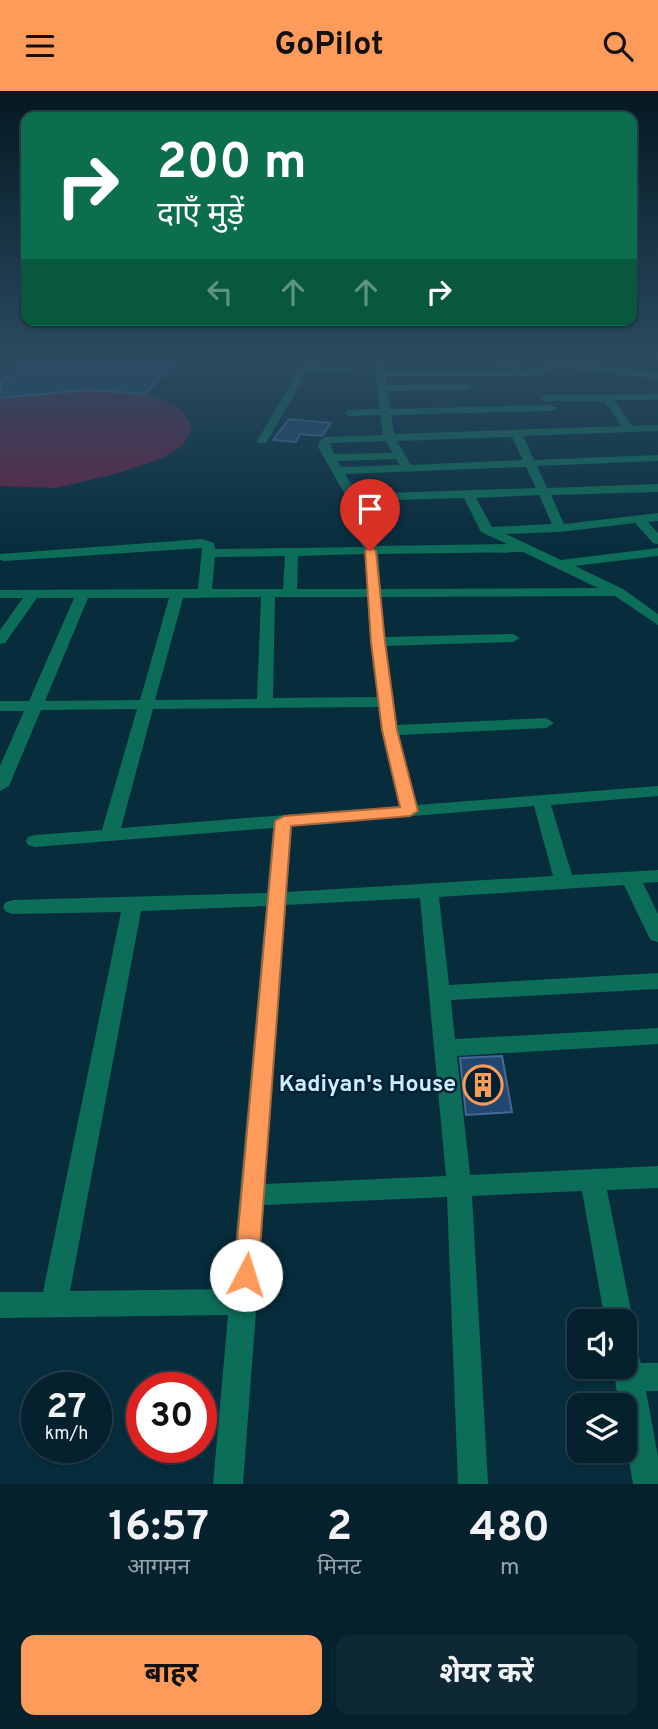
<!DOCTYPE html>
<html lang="hi">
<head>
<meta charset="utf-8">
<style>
  :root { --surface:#05212d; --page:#0e2935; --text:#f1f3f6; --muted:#97a3aa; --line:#263e49; --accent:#ff9b5a }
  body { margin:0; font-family:Overpass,"Noto Sans Devanagari",sans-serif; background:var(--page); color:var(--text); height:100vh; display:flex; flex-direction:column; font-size:26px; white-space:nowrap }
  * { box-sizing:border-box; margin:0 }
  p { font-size:23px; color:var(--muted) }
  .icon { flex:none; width:38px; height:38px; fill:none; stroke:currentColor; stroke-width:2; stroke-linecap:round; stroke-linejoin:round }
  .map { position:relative; height:1393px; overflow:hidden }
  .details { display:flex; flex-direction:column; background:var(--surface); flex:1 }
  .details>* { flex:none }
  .guide { position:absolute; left:21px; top:21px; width:616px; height:214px; border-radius:14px; box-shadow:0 2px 5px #0004,0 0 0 2px var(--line); background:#0b6e4f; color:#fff; overflow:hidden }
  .controls { position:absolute; left:567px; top:1218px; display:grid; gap:14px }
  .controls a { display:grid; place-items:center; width:70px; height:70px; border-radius:14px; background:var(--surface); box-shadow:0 2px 5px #0004,0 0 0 2px var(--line); font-size:35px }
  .speed { position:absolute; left:21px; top:1281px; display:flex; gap:14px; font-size:35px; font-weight:700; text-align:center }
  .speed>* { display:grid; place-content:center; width:91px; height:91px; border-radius:50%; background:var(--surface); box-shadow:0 2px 5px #0004,0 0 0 2px var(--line); line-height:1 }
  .speed small { font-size:18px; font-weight:400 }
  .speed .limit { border:10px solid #d22; background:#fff; color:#111 }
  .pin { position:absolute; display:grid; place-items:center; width:60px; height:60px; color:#fff; margin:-72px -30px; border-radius:50% 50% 50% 0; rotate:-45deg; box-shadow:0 0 7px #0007 }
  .pin .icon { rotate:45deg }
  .me { position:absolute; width:77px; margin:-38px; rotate:5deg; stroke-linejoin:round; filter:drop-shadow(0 0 5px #0008) }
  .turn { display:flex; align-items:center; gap:24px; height:147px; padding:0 21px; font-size:32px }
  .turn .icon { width:91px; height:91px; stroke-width:2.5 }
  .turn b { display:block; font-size:49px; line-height:60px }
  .lanes { display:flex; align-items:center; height:66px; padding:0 21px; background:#0003; justify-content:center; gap:35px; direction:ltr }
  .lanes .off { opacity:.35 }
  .eta { display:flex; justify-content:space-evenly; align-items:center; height:119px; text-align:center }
  .eta b { font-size:42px; font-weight:700; line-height:49px }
  .action { display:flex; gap:14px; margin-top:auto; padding:14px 21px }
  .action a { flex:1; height:80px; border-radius:14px; background:var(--accent); color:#111; font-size:28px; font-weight:700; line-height:80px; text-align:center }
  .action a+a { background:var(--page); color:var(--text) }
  header { display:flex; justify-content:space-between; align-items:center; height:91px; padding:0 21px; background:var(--accent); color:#111; font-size:32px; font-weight:700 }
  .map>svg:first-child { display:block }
</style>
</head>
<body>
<header><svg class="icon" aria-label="menu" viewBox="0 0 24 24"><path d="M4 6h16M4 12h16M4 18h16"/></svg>GoPilot<svg class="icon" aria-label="search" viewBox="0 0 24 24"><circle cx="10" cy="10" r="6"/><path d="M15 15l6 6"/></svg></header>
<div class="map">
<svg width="658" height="1393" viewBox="0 0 658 1393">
  <rect width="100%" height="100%" fill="#072c3c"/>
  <path fill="#642243" d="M81,299C114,300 183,299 192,338L182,355L163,367L119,382L56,397L0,395V307Z"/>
  <path fill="#204770" stroke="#436a96" stroke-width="2" d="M33,266H101L175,271L145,303L87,299L0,307V292Z
    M289,328L331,332L322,345L300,343L296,351L273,349Z
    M502,965L512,1021L466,1024L460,967Z"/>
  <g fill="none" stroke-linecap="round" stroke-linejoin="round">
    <path fill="#0c6d58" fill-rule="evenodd" d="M307,266H317L312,275L347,277L352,280L347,283L308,280L266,352H258L257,350Z
      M372,266H382L384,279H534L564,266H577L568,271L658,282V288L558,276L535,285H385L386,294L467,293L472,296L467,299L387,300L390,318L552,314L557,317L552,320L391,324L394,343L622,335L604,310H545L540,307L545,304L658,303V309H614L632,335L658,334V340L523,345L534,369L658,364V370L537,375L547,397L658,393V401L551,404L564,433L658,422V430L648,431L658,442V453L653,452L635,432L560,441L506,443L561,469L658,457V465L575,475L623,498L658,523V534L615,505L381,506L385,546L513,543L520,547L513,551L386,555L397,634L546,627L554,632L546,637L399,644L417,714L658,695V705L551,714L572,784L658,779V791L643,792L658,823V851L651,849L648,844L624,794L439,806L449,894L658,882V898L451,909L455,948L658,937V953L457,965L470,1084L658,1075V1097L607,1099L633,1230L629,1239L625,1241V1230H605L582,1100L472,1105L488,1393H458L447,1106L264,1114L243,1393H213L228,1224L0,1227V1201H43L121,821L13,823L6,821L3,816L6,811L13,809L267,802L273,737L35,756L28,754L26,750L28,746L35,744L102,739L137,618L41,619L9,695L0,700V675L24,620H0V610H29L74,507H37L5,552L0,553V539L23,507H0V499L198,498L202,457L4,470L0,469V463L202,448L214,452L215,458L363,456L347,407L318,356L320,349L325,346L383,344L380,324L349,325L344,322L349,319L380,318ZM512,346L523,369L411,374L397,350ZM386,350L393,362L334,363L330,352ZM396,368L400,374L341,376L338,370ZM526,376L536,397L357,403L345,383ZM539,404L552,433L492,436L476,407ZM464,407L481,441L507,453L376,455L360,410ZM523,461L598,497L381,498L378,463ZM365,463L367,498H297L298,465ZM285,465L283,498H212L215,466ZM261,506L257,608L155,609L183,507ZM275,506H368L378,606L273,607ZM88,507H169L140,609L45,610ZM379,616L400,715L121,737L153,618ZM534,715L553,785L287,801L292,735ZM420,807L446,1085L265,1093L286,814ZM266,815L231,1198L70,1200L141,820Z
      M472,266H491L524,275L519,278Z
      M625,1250L635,1254L641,1272H658V1300H646L658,1365V1393H633L625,1346V1314H619L613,1276H625Z"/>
  </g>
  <linearGradient id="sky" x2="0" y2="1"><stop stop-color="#041821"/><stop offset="0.58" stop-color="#2b4b61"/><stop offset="1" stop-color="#2b4b61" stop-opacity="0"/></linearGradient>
  <rect width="658" height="461" fill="url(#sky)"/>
  <path fill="#ff9b5a" stroke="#a6653a" stroke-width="2" d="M370,456L376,460L385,551L397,639L418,720L410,725L291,735L258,1184L255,1192L246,1195L238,1192L234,1184L275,730L284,725L400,716L382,639L371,551L365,460Z"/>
  <defs>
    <g id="building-ring" transform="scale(2.0125)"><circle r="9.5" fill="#002232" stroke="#ff9b5a" stroke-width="1.5"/><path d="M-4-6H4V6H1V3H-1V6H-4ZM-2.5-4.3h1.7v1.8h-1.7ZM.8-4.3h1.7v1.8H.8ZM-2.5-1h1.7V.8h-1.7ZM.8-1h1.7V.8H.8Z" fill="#ff9b5a"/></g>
  </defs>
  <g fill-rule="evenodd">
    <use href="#building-ring" x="483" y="994"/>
  </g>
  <g text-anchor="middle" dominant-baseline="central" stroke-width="5" stroke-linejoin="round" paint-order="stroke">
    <g font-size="23" font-weight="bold" fill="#ccedfe" stroke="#002232" text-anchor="end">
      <text x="456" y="994">Kadiyan's House</text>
    </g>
  </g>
</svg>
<div class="controls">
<a><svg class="icon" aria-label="sound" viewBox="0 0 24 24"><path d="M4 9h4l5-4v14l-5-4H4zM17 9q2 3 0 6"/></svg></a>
<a><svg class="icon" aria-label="layers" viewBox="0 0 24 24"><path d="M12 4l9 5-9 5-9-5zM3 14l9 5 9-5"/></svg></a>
</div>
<div class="speed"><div>27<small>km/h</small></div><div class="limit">30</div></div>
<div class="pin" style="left:370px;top:460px;background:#d93025"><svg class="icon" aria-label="arrive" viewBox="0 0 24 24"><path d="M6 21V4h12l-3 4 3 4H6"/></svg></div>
<svg class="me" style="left:246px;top:1184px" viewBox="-20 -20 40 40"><circle r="19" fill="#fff"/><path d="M0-13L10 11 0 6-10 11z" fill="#ff9b5a"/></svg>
<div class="guide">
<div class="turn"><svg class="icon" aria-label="right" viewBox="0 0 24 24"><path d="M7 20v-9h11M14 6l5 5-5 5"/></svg><div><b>200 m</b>दाएँ मुड़ें</div></div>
<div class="lanes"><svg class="icon off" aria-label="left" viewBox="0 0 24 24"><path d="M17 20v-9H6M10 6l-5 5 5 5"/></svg><svg class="icon off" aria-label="ahead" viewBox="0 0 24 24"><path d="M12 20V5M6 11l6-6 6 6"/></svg><svg class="icon off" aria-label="ahead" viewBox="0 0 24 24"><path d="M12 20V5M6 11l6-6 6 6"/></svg><svg class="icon" aria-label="right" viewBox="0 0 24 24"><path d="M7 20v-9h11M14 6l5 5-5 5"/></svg></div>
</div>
</div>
<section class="details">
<div class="eta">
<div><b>16:57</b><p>आगमन</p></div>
<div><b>2</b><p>मिनट</p></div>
<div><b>480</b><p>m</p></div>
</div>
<div class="action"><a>बाहर</a><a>शेयर करें</a></div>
</section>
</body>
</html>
